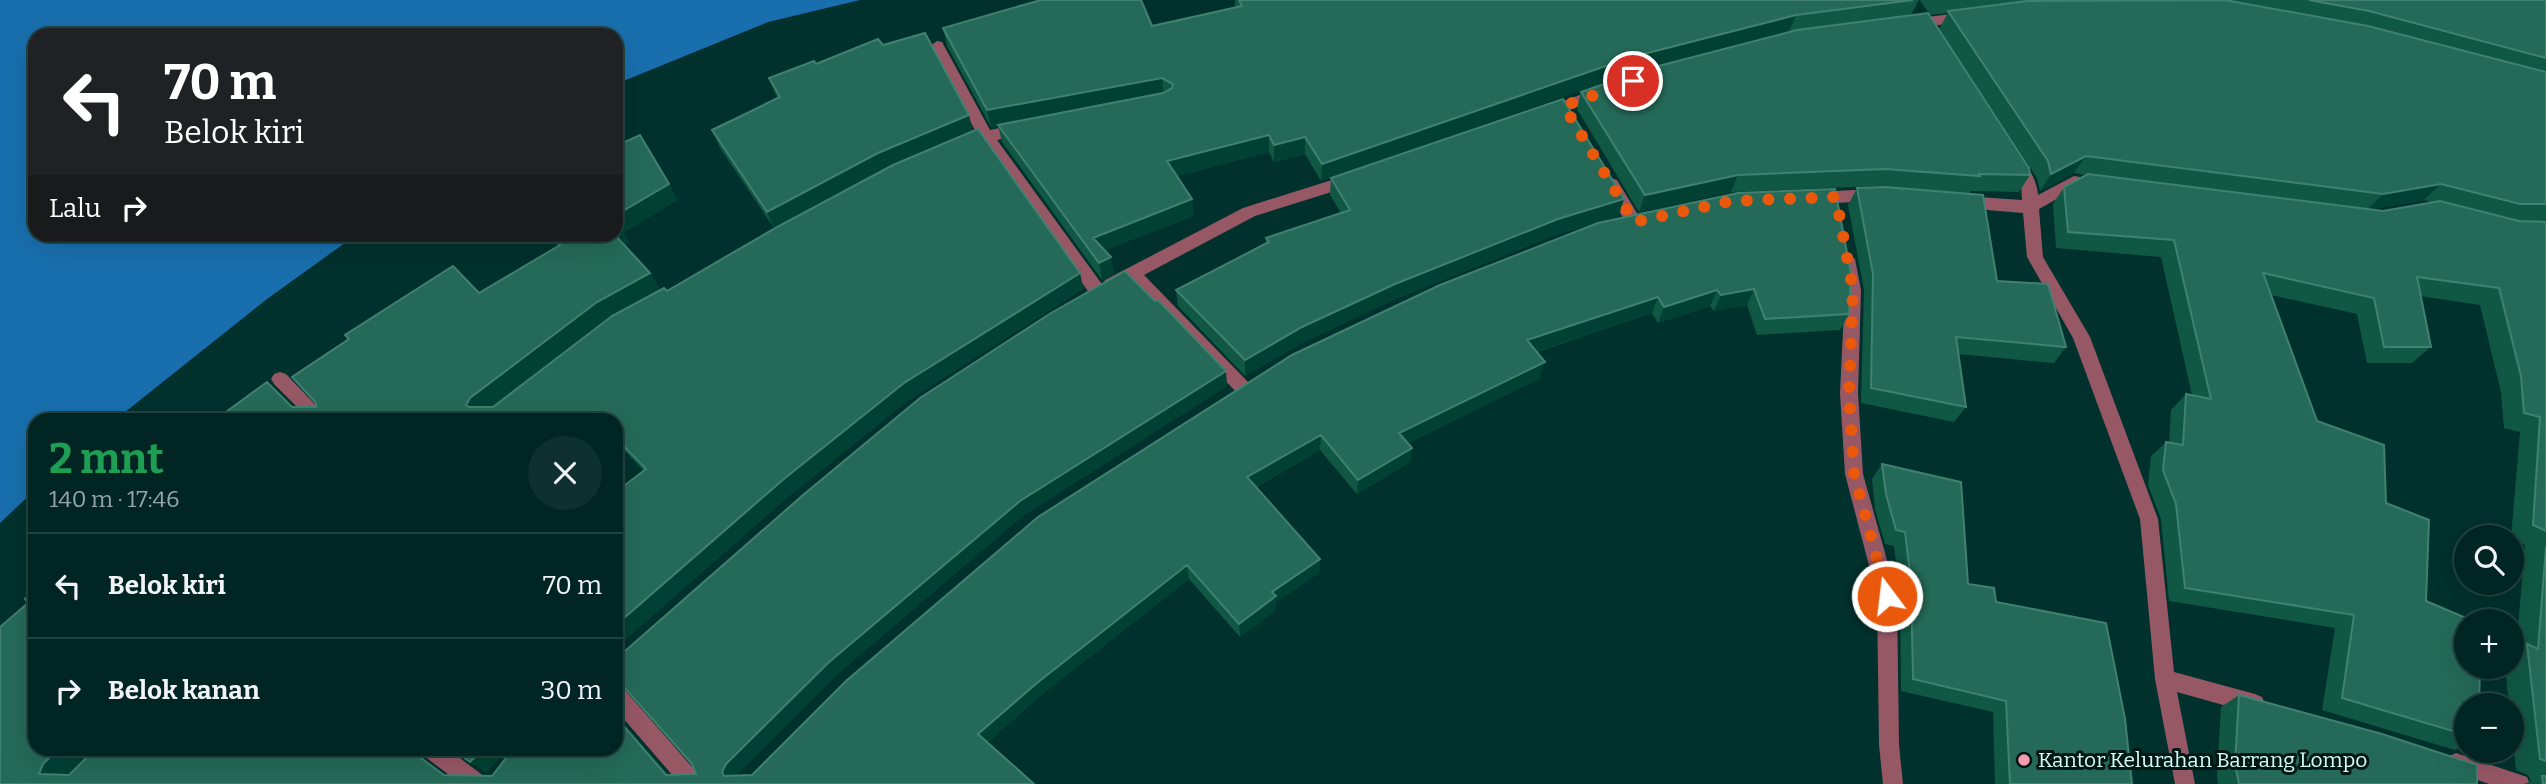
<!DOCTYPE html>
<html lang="id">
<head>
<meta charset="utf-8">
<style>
  :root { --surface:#002522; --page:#0e312f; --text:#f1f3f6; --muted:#95a5a5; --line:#224240 }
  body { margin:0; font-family:Bitter,serif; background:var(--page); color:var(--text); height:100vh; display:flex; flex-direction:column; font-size:26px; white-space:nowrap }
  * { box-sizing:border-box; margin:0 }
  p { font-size:23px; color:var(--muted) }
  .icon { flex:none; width:38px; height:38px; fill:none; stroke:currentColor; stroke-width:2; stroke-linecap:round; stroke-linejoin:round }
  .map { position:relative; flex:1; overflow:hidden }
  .drawer { position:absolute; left:28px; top:413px; width:595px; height:343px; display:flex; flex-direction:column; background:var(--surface); border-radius:21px; box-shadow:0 7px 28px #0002,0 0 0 2px var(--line) }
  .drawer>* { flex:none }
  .guide { position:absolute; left:28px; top:28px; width:595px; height:214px; border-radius:21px; box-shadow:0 7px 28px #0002,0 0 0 2px var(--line); background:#202124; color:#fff; overflow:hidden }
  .controls { position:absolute; left:2454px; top:525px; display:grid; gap:14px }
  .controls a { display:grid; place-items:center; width:70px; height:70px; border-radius:50%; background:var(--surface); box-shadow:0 7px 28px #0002,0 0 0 2px var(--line); font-size:35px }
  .pin { position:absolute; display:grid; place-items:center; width:60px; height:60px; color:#fff; margin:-30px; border:4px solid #fff; border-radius:50%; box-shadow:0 2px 7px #0007 }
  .me { position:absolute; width:77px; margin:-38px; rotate:345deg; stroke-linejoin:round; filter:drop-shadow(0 0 5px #0008) }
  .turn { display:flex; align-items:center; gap:24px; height:147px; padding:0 21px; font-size:32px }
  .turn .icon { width:91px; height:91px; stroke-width:2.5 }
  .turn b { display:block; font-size:49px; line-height:60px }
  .then { display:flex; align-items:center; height:66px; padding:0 21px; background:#0003; gap:14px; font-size:26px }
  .round { display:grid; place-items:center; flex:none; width:74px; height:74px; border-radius:37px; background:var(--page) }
  .head { display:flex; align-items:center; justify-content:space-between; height:119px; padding:0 21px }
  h1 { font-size:42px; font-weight:700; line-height:52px; color:#1e9e55 }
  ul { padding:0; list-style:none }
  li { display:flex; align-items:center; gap:21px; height:105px; padding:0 21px; border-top:2px solid var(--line) }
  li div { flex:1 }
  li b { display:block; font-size:26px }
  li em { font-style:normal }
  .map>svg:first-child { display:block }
</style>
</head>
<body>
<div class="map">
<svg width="2546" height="784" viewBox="0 0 2546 784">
  <rect width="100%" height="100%" fill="#00312d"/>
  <path fill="#196fae" d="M0,0H860L768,22L616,84V35H35V234L356,235L267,299L115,420H35V490L0,523Z"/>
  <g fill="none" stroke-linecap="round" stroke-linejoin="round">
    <path fill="#975866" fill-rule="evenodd" d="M1967,12L1974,17L1972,20L1912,29L1905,24L1912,19Z
      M937,41L942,42L990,130L1023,123L1028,125L1031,129L1028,133L997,140L1104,287L1106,292L1104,297H1092L983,143L962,152L957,150L954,146L957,142L977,134L930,46Z
      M1602,87L1609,92L1607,96L1546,118L1538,113L1541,109Z
      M2013,154C2027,160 2037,181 2038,195L2074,176L2092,179L2094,183L2086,189L2076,188L2039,209L2043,257L2090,337L2158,519L2174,672L2255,694L2262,697L2265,704L2262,711L2255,714L2177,692L2195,784H2175L2155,679L2140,519L2073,338L2027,257L2023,213L1963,208L1955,202L1963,196L2022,200L2021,184L2005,160Z
      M1351,174L1357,176L1359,180L1357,184L1255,216L1144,275L1250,384L1253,389L1250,394L1244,396L1238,394L1131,282L1111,292L1105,290L1103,285L1105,280L1243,208Z
      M1611,178L1617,180L1640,218L1642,222L1640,226H1628L1605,188L1603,184L1605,180Z
      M1876,189L1884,195L1876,201L1813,204L1805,198L1813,192Z
      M1847,253L1855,259L1861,290L1858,393L1863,474L1897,596L1899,745L1903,784H1883L1879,745L1877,596L1845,474L1840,393L1845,290L1839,259Z
      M280,372L286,374L330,420H310L274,384L271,379L274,374Z
      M616,685L623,688L701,777L704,784H680L616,710Z
      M421,749H448L485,777L488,784H461L424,756Z
      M2456,753L2527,777L2530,784H2489L2449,770L2446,763L2449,756Z"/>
  </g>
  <path fill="#105844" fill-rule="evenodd" d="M1235,0H1919L1911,15L2030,175L2019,192L1971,191L1969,193L1997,281L2066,347L2054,363L1958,354L1966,407L1954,422L1861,403L1864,290L1848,205L1857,188L1882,187L1876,186L1731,192L1639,212L1577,109L1581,92L1639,71L1627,74L1321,181L1305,154L1274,162L1269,152L1177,176L1192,199L1193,216L1105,250L1114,273L1102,280L1002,142L998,126L991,127L947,46L943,28L1152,26L1235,8Z
    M1920,0H2546V784H2524L2531,781L2528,775L2516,770L2511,723V705H2509L2505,667H2511V653L2516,650L2525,545L2511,539V537L2520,432L2504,428L2501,392L2480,305L2420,296L2431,347L2412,363H2367L2357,314L2271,295L2317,421L2386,503L2466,705V745L2455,750L2322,710L2335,628L2169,601L2161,519L2148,485L2151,456L2166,442H2169L2171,410L2186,394L2192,395L2161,257L2056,248L2053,204L2064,187L2086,175L2074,173L2040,191L2037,178L1939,29L1948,13L1930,15ZM2424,200L2431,202L2383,211L2372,209Z
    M883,45L973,131L1080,273L1083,289L910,399L793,493L644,471L616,442V420H215L293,407H316L479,293L558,246L548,234H616L669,184L677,200L623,233L629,242L624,245L650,273L660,290L607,318L491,407H493L667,291L884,170L774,228L720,148L712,130L777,98L769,78Z
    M1331,178L1619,216L1553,236L1393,300L1302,343L1245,376L1178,306L1176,290L1266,244V238L1341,213L1330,195Z
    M1598,223L1849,314L1840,330L1757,335L1747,305L1714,311L1710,306L1658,323L1652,313L1537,352L1540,378L1408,443L1412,448L1410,462L1357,494L1320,450L1256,487L1320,559L1319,573L1276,602V610L1240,637L1189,579L1041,695L987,743L1034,784H0L28,603L35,749H92L66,775L422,758L445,775L696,774L692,764L623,686L616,684V659L1227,386L1024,515L836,675L736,775H752Z
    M1882,464L1968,584L1996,602L2132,784H1995L1993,712L1901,691L1900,596L1894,546L1885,544L1875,509L1872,479Z
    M2239,695L2477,784H2218L2217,775L2221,707Z"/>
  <path fill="#014133" d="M1796,15L1789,32L1627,74L1321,181L1322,164L1632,57Z
    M1162,78L1164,95L991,127L987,110Z
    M969,115L973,133L884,170L774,228L767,212L878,153Z
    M1269,135V152L1169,178L1167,161Z
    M1305,137V154L1274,162V145Z
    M2086,156L2074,173L2040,191L2051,174Z
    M1738,175L1731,192L1639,212L1645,195Z
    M669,184L677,200L623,233L629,242L620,248L613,234H616V215Z
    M2441,184L2424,200L2367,210L2383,194Z
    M1192,199L1193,216L1095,254L1093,238Z
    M1624,199L1619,216L1553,236L1393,300L1302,343L1245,376V360L1302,327L1395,284L1558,219Z
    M1111,257L1114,273L1102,280L1099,263Z
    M650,273L660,290L607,318L483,413L480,420L466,405L470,398L597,302Z
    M1080,273L1083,289L910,399L793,493L616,648V625L785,478L904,383Z
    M1754,289L1747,305L1714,311L1721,295Z
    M1717,290L1710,306L1658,323L1664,307Z
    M1658,297L1652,313L1523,356L1527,340Z
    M1545,362L1540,378L1397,448L1399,433Z
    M1226,371L1227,386L1024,515L836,675L736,775L724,776L722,772L726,764L828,663L1020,501Z
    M1321,435L1320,450L1248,491L1247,477Z
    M1412,448L1410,462L1357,494L1358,480Z
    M1320,559L1319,573L1276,602V610L1240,637L1239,624L1272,592Z
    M1187,565L1189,579L1041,695L984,746L978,734L1037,683Z
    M616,714L677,784L666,775L616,717Z
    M58,749H92L66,775L39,774L43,764Z
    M409,749H419L422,758L456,784Z
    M483,749H508L486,773L470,762Z"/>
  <path fill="#256a58" stroke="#408171" stroke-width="2" d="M1041,0H1141L1152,26L1242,6L1239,0H1913L1796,15L1632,57L1322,164L1305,137L1274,145L1269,135L1167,161L1192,199L1093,238L1111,257L1099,263L998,125L1163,93L1172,88L1173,84L1162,78L987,110L943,28Z
    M2225,0L2368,26L2546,72V204H2520L2441,184L2383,194L2086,156L2051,174L2048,161L1948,11L2027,1Z
    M2309,0H2546V58L2369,11Z
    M1928,13L2029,168L2030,175L1979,174L1980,176L1885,169L1738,175L1645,195L1581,92L1643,70L1797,30Z
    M925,33L969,115L878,153L767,212L712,130L780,97L769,78L814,61L816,64L878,39L883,45Z
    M1563,99L1624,199L1558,219L1395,284L1302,327L1245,360L1176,290L1269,242L1266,238L1350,210L1331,178Z
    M978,129L1080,273L904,383L785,478L616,625V492L646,469L616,438V420H598L595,417L591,420H215L267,382L292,407H316V403L292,377L349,339L345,335L453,266L479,293L560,245L551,234H614L650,273L597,302L470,398L466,405L469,407H493L612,316L664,288L667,291L777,227L893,165Z
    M640,135L669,184L616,215V146Z
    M2088,174L2383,211L2440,201L2519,221L2546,222V531L2533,525L2540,417L2524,413L2521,376L2499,288L2417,277L2431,347H2384L2374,298L2263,273L2317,421L2384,445L2386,503L2429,520L2426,601L2473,621H2466V667H2480L2479,705H2466V735L2342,698L2354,615L2185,588L2176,504L2163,470L2166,442L2183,445L2186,394L2211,399L2174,240L2068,232L2064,187Z
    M1885,187L1983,195L1997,281L2048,284L2066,347L1956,337L1966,407L1871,388L1873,274L1857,188Z
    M1835,189L1851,274L1849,314L1765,319L1754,289L1721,295L1717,290L1664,307L1658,297L1527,340L1545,362L1399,433L1412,448L1358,480L1321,435L1247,477L1320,559L1272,592L1276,596L1239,624L1187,565L1037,683L978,734L1034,784H0V627L28,603L25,599L35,590V749H58L43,764L39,774L69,775L95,749H409L444,775L492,776L513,749H616V717L666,775L696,774L692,764L616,678V659L803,495L920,398L1051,313L1125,271L1155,301L1158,300L1226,371L1020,501L828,663L726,764L722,772L724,776L752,775L846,681L1038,517L1292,355L1440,285L1598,223L1738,193Z
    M1882,464L1961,482L1968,584L1994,588L1996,602L2106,623L2125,719L2132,784H2010L2006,701L1913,679L1911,583L1905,532L1896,530L1886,494Z
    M2546,547V761L2540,759L2527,644L2538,649Z
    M2239,695L2382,734L2477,765V784H2239L2235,764Z
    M452,749H483L470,762Z
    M2542,776H2546V784H2543Z"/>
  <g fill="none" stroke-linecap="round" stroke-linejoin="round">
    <path stroke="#ea580c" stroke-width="12" stroke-dasharray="0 21.6" d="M1633,81L1564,106L1634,222L1731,201L1836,197L1853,290L1849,393L1854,474L1887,596"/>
  </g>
  <circle fill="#f39aac" stroke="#001714" stroke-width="2.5" cx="2024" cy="760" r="7"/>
  <g text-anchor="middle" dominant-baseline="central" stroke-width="6" stroke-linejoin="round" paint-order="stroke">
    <g font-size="21" fill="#d4fcf7" stroke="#001714" text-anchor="start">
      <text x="2038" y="760">Kantor Kelurahan Barrang Lompo</text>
    </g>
  </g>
</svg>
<div class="controls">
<a><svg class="icon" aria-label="search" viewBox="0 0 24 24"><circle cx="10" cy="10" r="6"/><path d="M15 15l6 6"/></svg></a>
<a>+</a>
<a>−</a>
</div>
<div class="pin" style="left:1633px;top:81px;background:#d93025"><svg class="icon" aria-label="arrive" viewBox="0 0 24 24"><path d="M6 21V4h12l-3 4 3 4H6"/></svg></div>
<svg class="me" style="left:1887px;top:596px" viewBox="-20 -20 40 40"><circle r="17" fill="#ea580c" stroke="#fff" stroke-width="3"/><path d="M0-11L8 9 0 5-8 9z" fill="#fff"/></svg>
<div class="guide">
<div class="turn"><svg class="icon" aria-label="left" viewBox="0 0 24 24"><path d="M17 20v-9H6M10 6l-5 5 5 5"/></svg><div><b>70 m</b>Belok kiri</div></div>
<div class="then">Lalu<svg class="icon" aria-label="right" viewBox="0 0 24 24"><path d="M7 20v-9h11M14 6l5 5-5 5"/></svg></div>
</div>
<section class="drawer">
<div class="head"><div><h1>2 mnt</h1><p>140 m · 17:46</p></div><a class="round"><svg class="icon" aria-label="close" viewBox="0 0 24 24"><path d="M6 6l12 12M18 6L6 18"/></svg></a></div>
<ul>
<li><svg class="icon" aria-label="left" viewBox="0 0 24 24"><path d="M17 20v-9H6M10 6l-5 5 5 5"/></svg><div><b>Belok kiri</b></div><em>70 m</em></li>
<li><svg class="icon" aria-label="right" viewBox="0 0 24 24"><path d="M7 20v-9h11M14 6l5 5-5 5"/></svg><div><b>Belok kanan</b></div><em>30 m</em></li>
</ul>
</section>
</div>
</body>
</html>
